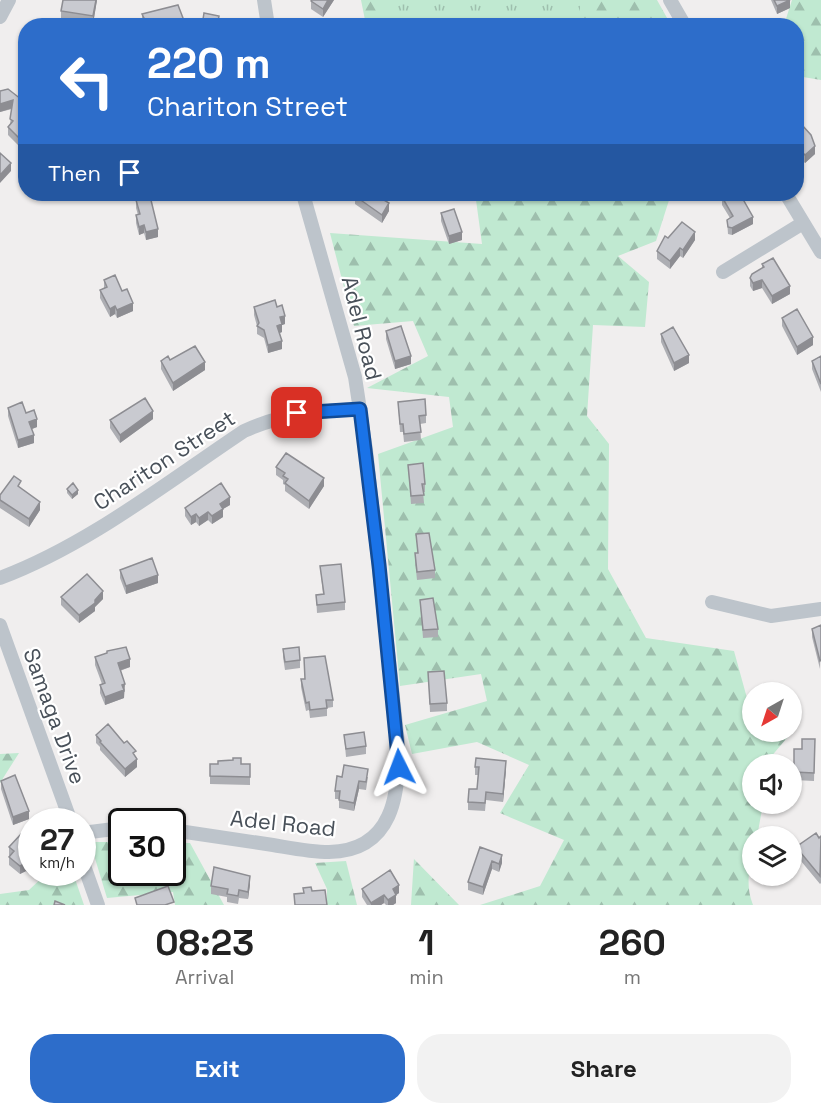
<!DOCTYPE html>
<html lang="en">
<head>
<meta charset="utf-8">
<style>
  :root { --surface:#fff; --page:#f2f2f2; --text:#222; --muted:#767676; --accent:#2d6dca }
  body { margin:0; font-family:"Space Grotesk",sans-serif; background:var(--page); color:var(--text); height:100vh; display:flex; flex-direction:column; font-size:22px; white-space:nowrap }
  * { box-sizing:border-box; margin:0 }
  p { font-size:20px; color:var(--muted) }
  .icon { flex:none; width:33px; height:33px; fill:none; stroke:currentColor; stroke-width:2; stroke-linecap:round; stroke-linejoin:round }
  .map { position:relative; height:905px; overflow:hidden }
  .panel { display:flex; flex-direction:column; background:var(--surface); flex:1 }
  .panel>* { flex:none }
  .top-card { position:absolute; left:18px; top:18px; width:786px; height:183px; border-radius:24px; box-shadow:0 2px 4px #0004; background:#2d6dca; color:#fff; overflow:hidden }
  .needle { width:39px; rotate:219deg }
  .controls { position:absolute; left:742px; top:682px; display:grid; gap:12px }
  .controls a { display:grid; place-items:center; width:60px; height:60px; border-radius:50%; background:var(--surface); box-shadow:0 2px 4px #0004; font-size:30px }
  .speed { position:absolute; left:18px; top:808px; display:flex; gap:12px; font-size:30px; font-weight:700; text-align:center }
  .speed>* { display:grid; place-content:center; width:78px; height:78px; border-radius:50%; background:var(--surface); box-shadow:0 2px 4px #0004; line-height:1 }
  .speed small { font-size:15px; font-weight:400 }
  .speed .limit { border:3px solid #111; border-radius:9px; background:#fff; color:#111 }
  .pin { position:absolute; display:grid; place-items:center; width:51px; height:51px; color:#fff; margin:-26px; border-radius:12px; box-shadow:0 3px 9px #0006 }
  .me { position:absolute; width:66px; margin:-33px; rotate:357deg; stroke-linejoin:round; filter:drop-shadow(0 0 4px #0008) }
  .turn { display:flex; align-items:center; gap:21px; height:126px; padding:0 30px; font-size:27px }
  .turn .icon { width:78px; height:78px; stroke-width:2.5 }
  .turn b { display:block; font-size:42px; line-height:51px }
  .then { display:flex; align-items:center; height:57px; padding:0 30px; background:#0003; gap:12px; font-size:22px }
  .eta { display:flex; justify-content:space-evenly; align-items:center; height:102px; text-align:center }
  .eta b { font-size:36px; font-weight:800; line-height:42px }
  .primary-button { display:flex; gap:12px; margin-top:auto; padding:12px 30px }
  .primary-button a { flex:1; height:69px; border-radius:24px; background:var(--accent); color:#fff; font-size:24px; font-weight:800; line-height:69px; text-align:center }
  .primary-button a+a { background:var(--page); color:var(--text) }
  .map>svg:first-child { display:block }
</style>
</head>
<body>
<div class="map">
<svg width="821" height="905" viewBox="0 0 821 905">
  <defs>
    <pattern id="forest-firs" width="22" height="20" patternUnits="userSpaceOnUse" patternTransform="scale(1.5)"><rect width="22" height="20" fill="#c0e9d1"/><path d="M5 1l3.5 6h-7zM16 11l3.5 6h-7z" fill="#9ebfad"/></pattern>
    <pattern id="park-tufts" width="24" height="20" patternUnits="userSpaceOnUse" patternTransform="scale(1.5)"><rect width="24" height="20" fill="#c0e9d1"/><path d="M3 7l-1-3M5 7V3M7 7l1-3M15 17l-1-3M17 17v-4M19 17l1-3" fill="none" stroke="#9ebfad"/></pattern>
  </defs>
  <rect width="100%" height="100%" fill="#f0eeee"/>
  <path fill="url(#forest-firs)" d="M361,0H657L671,25H371L365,20Z
    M792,0H821V80L797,76L796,26L784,25Z
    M467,194H671L656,241L618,256L649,282L645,327L593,325L587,416L609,444L608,569L646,638L734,651L750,709L753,708V732H792L764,765H753V804H763L757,837H753C753,863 743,880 753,905H480L540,886L564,840L500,813L529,765L477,742L412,754L405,725L487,701L481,674L400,686L378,454L453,427L449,397L367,388L428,356L413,321L354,326L330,233L482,244L476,200Z
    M19,753L0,783V754Z
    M90,842H121L122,873H172L173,843H190L224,905H175L173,892L107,898Z
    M414,858V859L459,905H411Z
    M346,861L357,905H327V889L315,863Z
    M47,873H73L84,905H0V894L29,890Z"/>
  <path fill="url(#park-tufts)" d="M375,0H580V25H379Z"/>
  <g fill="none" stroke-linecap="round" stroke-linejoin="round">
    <path stroke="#bdc4cb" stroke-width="14" d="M264,0L268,26
      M670,0L685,26
      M0,17L9,0
      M786,194L821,252
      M723,272L803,223
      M0,578C88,545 166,483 244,431C283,413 318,411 360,409
      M712,602L771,616L821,609
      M0,625L71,822
      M172,830C206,835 240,840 273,845C291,848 310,852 329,852C393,851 400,794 398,743L366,450L355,377L303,194
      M82,833L122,828
      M82,860L98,905"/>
  </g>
  <path fill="#adaeb3" d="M97,0L93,24L61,19V11Z
    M334,0L323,17L311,9V1Z
    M771,0H789L790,8L777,14Z
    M142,14L183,26H144L142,22Z
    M0,91L26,103V139L19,146L8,135V127L10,124L12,109L0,112Z
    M796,116L803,126L815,154L805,163L796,154Z
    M355,196L389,211L382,223L355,204Z
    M722,197L753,224L732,235L728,234L727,220L730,218L722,205Z
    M136,200L158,237L146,240L144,233L139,235L136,223V215H138L136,208Z
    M441,213L462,240L449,244L441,221Z
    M668,238L695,240L683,258L680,256L670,269L657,259V251Z
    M762,264L790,294L772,304L762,288L753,291L750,286V278L762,268Z
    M104,280L122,291L133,311L117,318L115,314L110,317L100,298V290L104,288Z
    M254,307H277L285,324L282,325V332L280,333L282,349L268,353L264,338L257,334V326L254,315Z
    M782,318L813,345L797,355L782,326Z
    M386,331L411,364L395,369L386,339Z
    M661,334L689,363L674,371L661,342Z
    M821,356V392L812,369V361Z
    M170,360L205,370L173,391L161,369V361Z
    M398,402L426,415V423L420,424L421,440L404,442L403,432H400Z
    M8,408L26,413L37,427L32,429L34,443L18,448L8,416Z
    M153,419L120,443L110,428V420Z
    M408,465L425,484V492H423L424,503L411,504Z
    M276,467L324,486L309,509L285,491V485L283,484V480L276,475Z
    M21,489L40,510L29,527L0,508V495Z
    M67,489L78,494L72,499L67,493Z
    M230,505L223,509V517L212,524L208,520L199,526L196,522L191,525L185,516V508Z
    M416,534L435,570V578L417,580L415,561V553H418Z
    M320,566L345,602V610L317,613L316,595L323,594Z
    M120,570L158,583L126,594L120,578Z
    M61,597L103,599L95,607V611L79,623L61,605Z
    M420,600L438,629V637L423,638Z
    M821,625L820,669L812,637V629Z
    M283,649L300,660V668L285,670L283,657Z
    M107,651L130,667L120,671L125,692H124V698L105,705L100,693V685L102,684L95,665V657L107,653Z
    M304,658L333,700V707L327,708V716L310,718L309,710L306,711L301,687V679H305Z
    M428,672L447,703V711L430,712Z
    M96,735L136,757L137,767L125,777L100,750V747L96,743Z
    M344,735L366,746V754L346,757Z
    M815,739L814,781L794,780V749H802Z
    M210,764H250V785L210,784Z
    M475,767L506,769L503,802L486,800L485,811L468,810V802L477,789L478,775H475Z
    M342,777H368L366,790L359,789L354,811L339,808V799H335V791Z
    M1,781L29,819L13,825L1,789Z
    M821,836V883L820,884L796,855V847Z
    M32,841V873H37L33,877L26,871L20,874L9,865V857L10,856L9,855V847Z
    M480,847L502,863L499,872L492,869L483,895L468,890V882Z
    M250,884L248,899L239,898L238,904L227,902V897L211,894V886Z
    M362,889L399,893L396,895V903L393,905H386L384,903L381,905H367L362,897Z"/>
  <path fill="#8d8d92" d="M96,0H97L93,24V16Z
    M328,0H334L323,17V9Z
    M790,0V8L777,14V6Z
    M183,18V26H177V20Z
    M13,100V108L0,112V104Z
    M26,131V139L19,146V138Z
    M815,146V154L805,163V155Z
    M11,163V171L0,183V175Z
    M389,203V211L382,223V215Z
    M753,217V224L732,235V228Z
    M144,225V233L139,235V227Z
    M158,229V237L146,240V232Z
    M462,232V240L449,244V236Z
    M695,232V240L683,258V250Z
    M680,248V256L670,269V261Z
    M762,280V288L753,291V283Z
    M790,286V294L772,304V296Z
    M133,303V311L117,318V310Z
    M115,306V314L110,317V309Z
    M285,316V324L282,325V332L277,334V326L280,317Z
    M813,337V345L797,355V347Z
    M282,341V349L268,353V345Z
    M689,355V363L674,371V363Z
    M411,356V364L395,369V361Z
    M205,362V370L173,391V383Z
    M153,411V419L120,443V435Z
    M37,419V427L29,430V422Z
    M34,435V443L18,448V440Z
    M324,478V486L309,509V501Z
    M78,490V494L72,499V495Z
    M230,497V505L223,509V517L212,524V516L220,504Z
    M40,502V510L29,527V519Z
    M208,512V520L199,526V518Z
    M196,514V522L191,525V517Z
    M158,575V583L126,594V586Z
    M103,591V599L95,607V611L79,623V615Z
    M130,659V667L118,671V663Z
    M125,684L124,698L105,705V697L122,685Z
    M137,759V767L125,777V769Z
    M506,761V769L503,802V794Z
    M359,781V789L354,811V803Z
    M29,811V819L13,825V817Z
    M502,855V863L499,872V864Z
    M492,861V869L483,895V887Z
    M26,863V871L20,874V866Z
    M250,876V884L248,899V892Z
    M399,885V893L393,897V889Z
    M384,895V903L381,905H371V903Z
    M396,895V903L393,905H388V900Z"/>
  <path fill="#c9cad0" stroke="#8d8d92" stroke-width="1.5" d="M63,0H96L93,16L61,11Z
    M312,0H328L323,9L311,1Z
    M774,0H790L777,6Z
    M178,5L183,18L177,20L179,26H148L142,14Z
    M204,13L219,16L217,26H202Z
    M8,89L26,103V131L19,138L8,127L13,121L10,119L13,100L0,104V91Z
    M799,114L803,118L802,125L811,135L815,146L805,155L796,146V116Z
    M0,153L11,163L0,175Z
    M357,194H374L389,203L382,215L355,196Z
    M729,194H740L753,217L732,228L728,227L727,220L733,216L722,197Z
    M150,196L158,229L146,232L144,225L139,227L136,215L140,214L136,200Z
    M454,209L462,232L449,236L441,213Z
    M682,222L695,232L683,250L680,248L670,261L657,251L665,236L668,238Z
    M773,258L790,286L772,296L762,280L753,283L750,278L752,274L764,267L762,264Z
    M115,275L122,291L127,289L133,303L117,310L115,306L110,309L100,290L107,287L104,280Z
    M275,300L277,307L282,305L285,316L280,317L282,324L277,326L282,341L268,345L264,330L257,326L259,323L254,307Z
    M797,309L813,337L797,347L782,318Z
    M401,326L411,356L395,361L386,331Z
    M673,327L689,355L674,363L661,334Z
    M195,346L205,362L173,383L161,361L168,356L170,360Z
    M821,356V384L812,361Z
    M145,398L153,411L120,435L110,420Z
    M425,399L426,415L419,416L421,432L404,434L403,424H400L398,402Z
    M22,402L26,413L34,410L37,419L29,422L34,435L18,440L8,408Z
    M286,453L324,478L309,501L285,483L288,479L283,476L285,473L276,467Z
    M423,463L425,484H422L424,495L411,496L408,465Z
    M14,476L21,481L18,486L40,502L29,519L0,500V495Z
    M73,483L78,490L72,495L67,489Z
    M221,483L230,497L220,504L223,509L212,516L208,512L199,518L196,514L191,517L185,508Z
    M429,533L435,570L417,572L415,553H418L416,534Z
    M152,558L158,575L126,586L120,570Z
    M341,564L345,602L317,605L316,595L324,594L320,566Z
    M87,574L103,591L95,600V603L79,615L61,597Z
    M433,598L438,629L423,630L420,600Z
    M821,625V660L820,661L812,629Z
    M126,647L130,659L118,663L125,684L122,685L124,690L105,697L100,685L105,683L95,657L107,653V651Z
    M299,647L300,660L285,662L283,649Z
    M325,656L333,700H326L327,708L310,710L309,702L306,703L301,679H305L304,658Z
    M444,671L447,703L430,704L428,672Z
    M108,724L124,743L127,741L136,751L133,753L137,759L125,769L100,742L101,741L96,735Z
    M364,732L366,746L346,749L344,735Z
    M802,739H815L814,773L794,772V749H802Z
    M233,758H241V764H250V777L210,776V764H218V761L233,760Z
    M476,758L506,761L503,794L486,792L485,803L468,802L469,789H477L479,767H475Z
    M344,765L368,769L366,782L359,781L354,803L339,800L340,791H335L337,776L342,777Z
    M15,775L29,811L13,817L1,781Z
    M816,833L819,838L821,836L820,876L796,847Z
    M21,834L29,842L31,840L32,841V868L26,863L20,866L9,857L14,851L9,847Z
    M480,847L502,855L499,864L492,861L483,887L468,882Z
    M214,867L250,876L248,892L239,890L238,896L227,894L228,889L211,886Z
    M390,870L399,885L393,889L396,895L388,900L384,895L371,903L362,889Z
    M168,886L174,902L165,905H137L135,898Z
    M311,887L312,891L325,890L327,905H295L294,894L304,893L303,888Z
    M55,901L65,905H54Z"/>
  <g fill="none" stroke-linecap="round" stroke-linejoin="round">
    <g stroke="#114b97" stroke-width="15">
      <path id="route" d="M297,413L360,409L379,565L399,767"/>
    </g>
    <use href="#route" stroke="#1a73e8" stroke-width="10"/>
  </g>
  <g text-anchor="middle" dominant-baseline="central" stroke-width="4.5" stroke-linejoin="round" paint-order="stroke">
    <g font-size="22" fill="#485059" stroke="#fff">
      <text transform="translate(362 328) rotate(76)">Adel Road</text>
      <text transform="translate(164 460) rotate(-33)">Chariton Street</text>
      <text transform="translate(55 716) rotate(70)">Samaga Drive</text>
      <text transform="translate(283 823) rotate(6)">Adel Road</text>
    </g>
  </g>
</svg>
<div class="controls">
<a><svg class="needle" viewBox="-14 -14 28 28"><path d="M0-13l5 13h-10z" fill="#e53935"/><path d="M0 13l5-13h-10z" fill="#767676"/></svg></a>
<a><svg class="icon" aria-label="sound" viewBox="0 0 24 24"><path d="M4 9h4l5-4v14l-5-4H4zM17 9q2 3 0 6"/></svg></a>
<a><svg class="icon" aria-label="layers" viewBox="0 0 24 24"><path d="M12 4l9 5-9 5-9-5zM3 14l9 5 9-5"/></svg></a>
</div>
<div class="speed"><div>27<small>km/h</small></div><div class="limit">30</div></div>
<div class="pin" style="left:297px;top:413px;background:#d93025"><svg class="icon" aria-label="arrive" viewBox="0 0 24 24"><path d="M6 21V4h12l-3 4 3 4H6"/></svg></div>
<svg class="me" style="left:399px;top:767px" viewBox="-20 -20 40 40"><path d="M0-17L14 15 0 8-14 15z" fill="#1a73e8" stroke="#fff" stroke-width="4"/></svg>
<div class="top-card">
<div class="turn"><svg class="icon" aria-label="left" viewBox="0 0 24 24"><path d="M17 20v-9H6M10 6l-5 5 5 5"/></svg><div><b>220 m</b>Chariton Street</div></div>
<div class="then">Then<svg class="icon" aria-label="arrive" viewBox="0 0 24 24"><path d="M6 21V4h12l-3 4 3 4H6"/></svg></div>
</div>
</div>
<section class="panel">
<div class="eta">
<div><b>08:23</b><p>Arrival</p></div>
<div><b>1</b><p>min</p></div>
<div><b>260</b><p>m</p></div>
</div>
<div class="primary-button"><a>Exit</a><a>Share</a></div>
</section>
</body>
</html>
